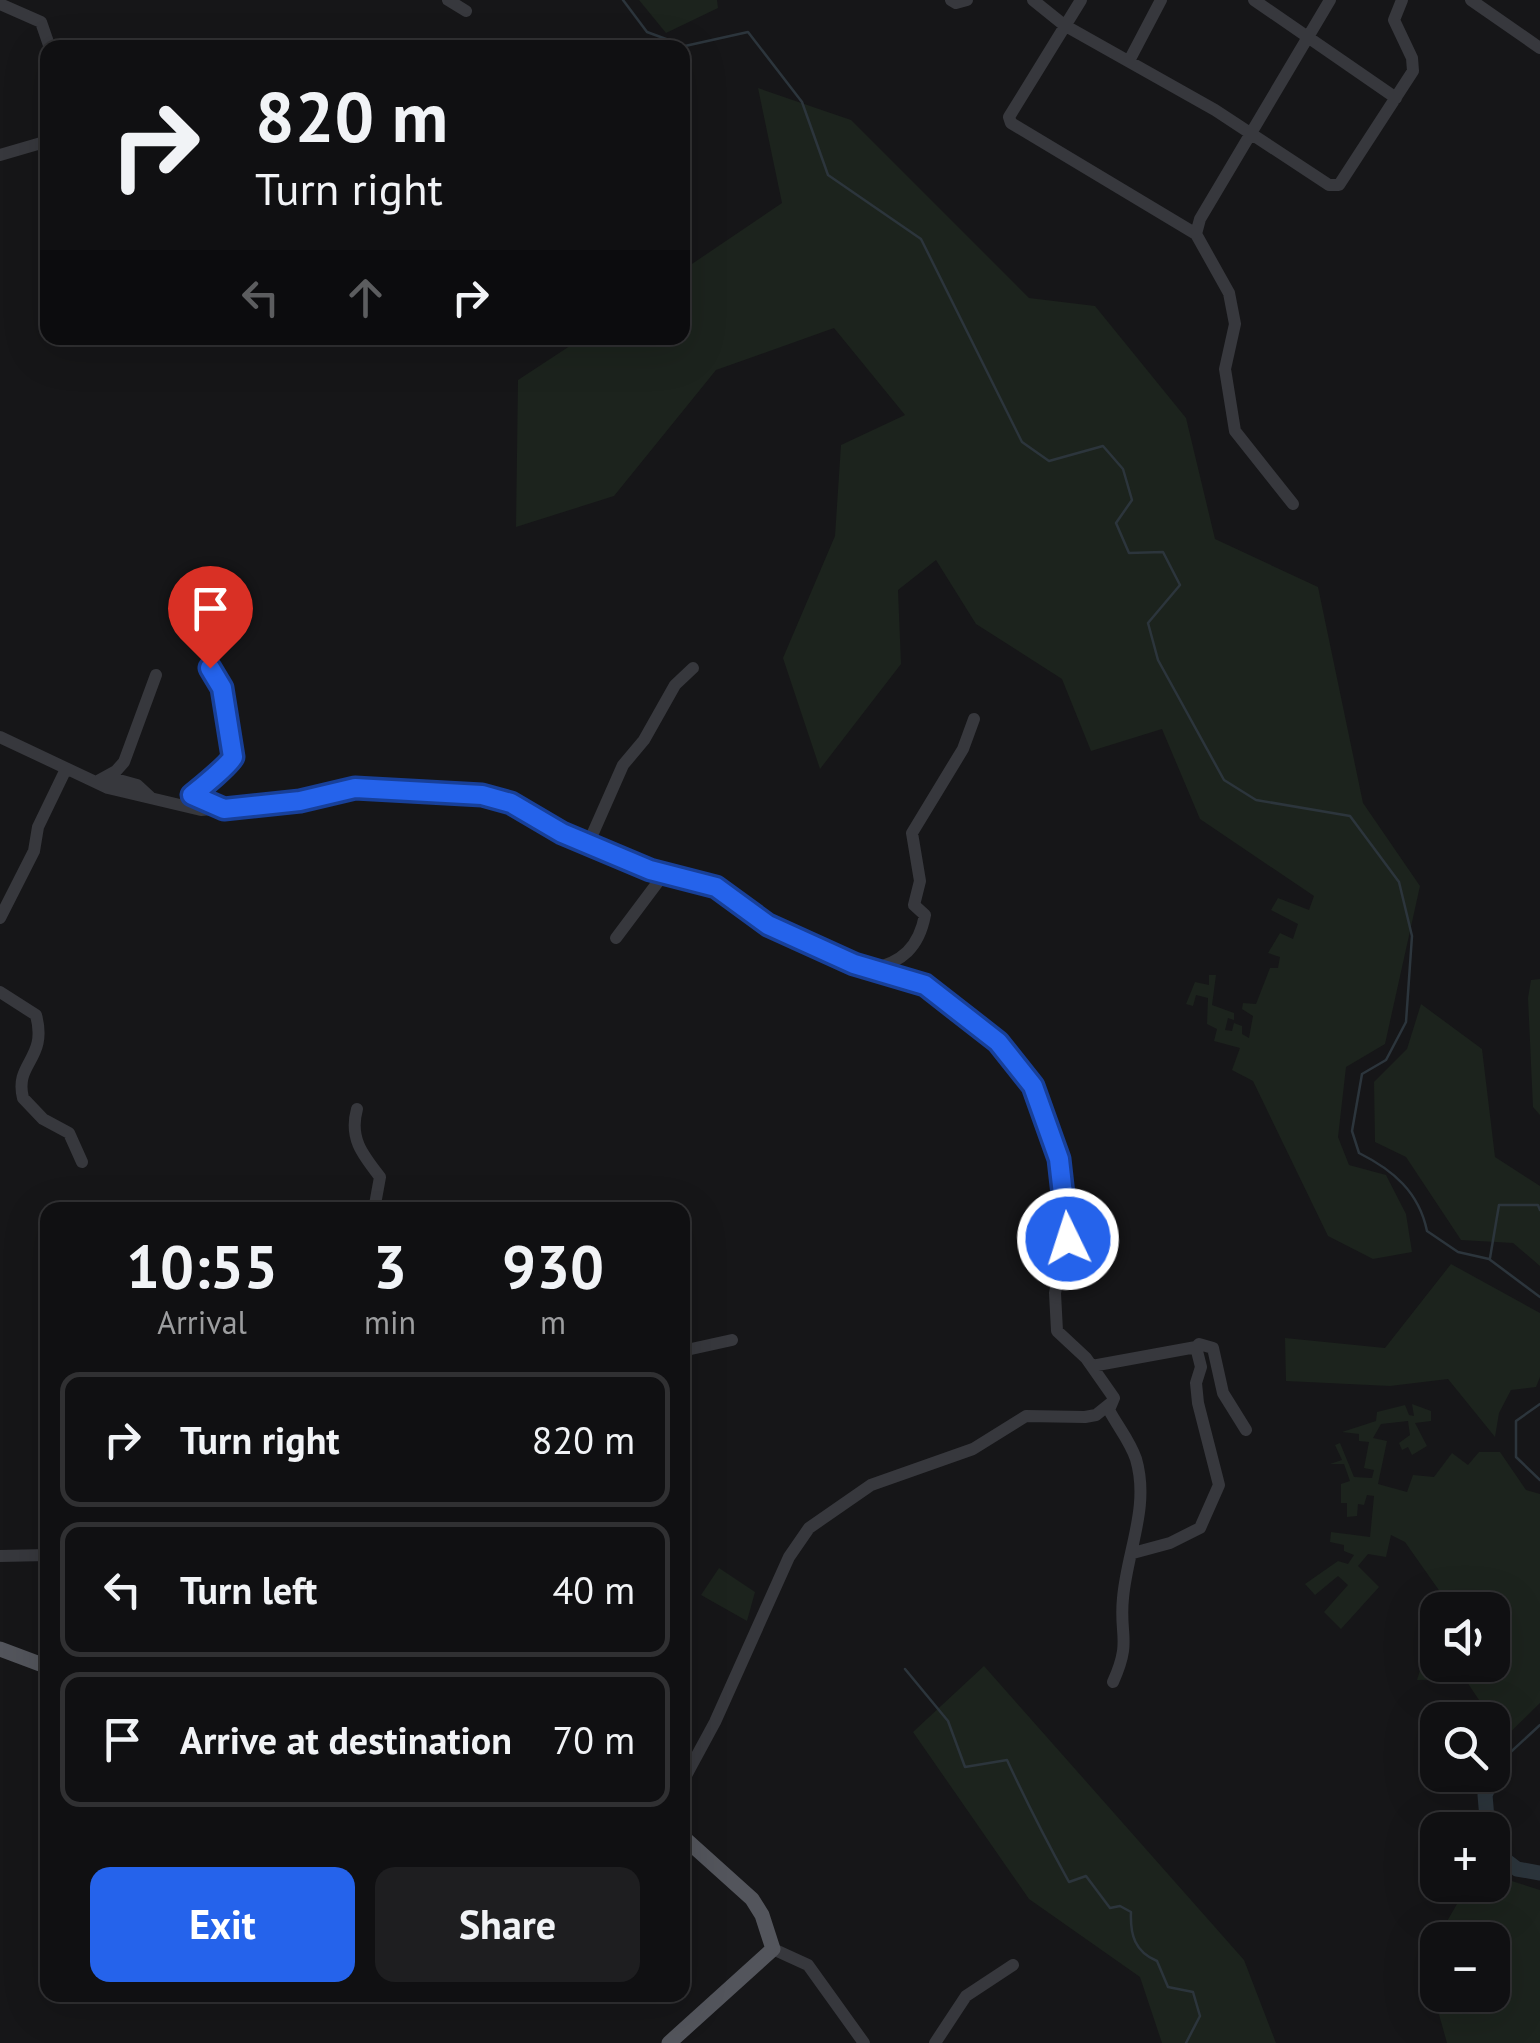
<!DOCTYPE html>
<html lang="en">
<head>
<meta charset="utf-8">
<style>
  :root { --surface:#101012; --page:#1e1e20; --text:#f1f3f6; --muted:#9c9d9f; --line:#303032; --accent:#2563eb }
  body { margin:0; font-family:"PT Sans",sans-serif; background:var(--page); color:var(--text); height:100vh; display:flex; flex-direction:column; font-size:38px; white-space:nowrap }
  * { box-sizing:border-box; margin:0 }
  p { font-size:32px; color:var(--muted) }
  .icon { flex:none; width:55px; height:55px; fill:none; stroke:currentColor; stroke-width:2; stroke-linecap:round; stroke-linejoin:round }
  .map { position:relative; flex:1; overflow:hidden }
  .drawer { position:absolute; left:40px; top:1202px; width:650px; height:800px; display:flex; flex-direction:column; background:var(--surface); border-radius:20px; box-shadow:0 10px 40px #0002,0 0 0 2px var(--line) }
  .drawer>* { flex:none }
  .banner { position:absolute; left:40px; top:40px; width:650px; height:305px; border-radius:20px; box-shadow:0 10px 40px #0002,0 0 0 2px var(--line); background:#101012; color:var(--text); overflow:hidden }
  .fabs { position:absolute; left:1420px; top:1592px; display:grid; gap:20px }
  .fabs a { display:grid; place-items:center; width:90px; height:90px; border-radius:20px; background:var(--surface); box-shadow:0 10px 40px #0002,0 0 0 2px var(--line); font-size:50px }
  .pin { position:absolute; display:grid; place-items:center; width:85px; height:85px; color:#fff; margin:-102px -42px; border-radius:50% 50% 50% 0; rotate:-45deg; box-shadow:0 0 10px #0007 }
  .pin .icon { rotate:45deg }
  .me { position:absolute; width:110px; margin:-55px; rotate:356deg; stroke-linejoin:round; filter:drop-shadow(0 0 8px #0008) }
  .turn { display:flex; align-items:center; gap:35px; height:210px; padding:0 50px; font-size:45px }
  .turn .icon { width:130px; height:130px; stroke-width:2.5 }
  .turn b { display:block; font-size:70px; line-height:85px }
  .lanes { display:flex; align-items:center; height:95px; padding:0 50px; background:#0003; justify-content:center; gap:50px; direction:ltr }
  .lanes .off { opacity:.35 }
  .eta { display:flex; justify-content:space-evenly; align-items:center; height:170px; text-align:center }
  .eta b { font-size:60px; font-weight:700; line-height:70px }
  .action { display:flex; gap:20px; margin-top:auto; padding:20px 50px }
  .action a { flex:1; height:115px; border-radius:20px; background:var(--accent); color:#fff; font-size:40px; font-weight:700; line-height:115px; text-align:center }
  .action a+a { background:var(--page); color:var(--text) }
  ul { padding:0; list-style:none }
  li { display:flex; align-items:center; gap:30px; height:135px; margin:0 20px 15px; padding:0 30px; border:5px solid var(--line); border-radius:20px }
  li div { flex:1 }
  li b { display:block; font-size:38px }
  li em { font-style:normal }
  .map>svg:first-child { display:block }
</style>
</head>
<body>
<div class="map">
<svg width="1540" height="2043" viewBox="0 0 1540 2043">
  <rect width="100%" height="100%" fill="#161618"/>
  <path fill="#1c231d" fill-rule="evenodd" d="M639,0H717L718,8L666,33Z
    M758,88L851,120L1029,298L1095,306L1186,418L1215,539L1318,587L1363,803L1420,886L1385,1044L1346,1067L1338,1137L1349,1165L1386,1175L1406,1214L1412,1252L1373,1259L1328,1236L1253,1081L1232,1070L1240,1048L1214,1041L1217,1029L1207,1024L1208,998L1196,995L1193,1006L1186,1004L1195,982L1209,985V975H1216L1212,1005L1234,1013V1020L1228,1018L1225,1030L1232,1031L1234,1023L1242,1026V1034L1249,1038L1253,1016L1242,1009L1243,1003L1256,1004L1270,968H1278L1280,957L1268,953L1280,933L1293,939L1298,924L1271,910L1278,898L1309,910L1314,896L1200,819L1162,729L1091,751L1062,679L976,624L936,560L898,590L901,664L820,769L783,658L835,536L841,445L905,415L834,328L716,370L614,496L516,527L518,380L582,338H682L683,270L782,203Z
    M1540,979V1115L1533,1107L1528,998L1531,980Z
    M1421,1004L1482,1049L1495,1157L1540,1186V1266L1513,1243L1461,1240L1406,1157L1375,1142L1374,1082L1407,1049Z
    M1451,1264L1540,1313V1377L1536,1387L1511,1390L1499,1413L1495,1437L1448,1379L1390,1386L1286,1381L1285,1338L1385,1348Z
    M1412,1404L1431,1411V1421L1415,1423L1427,1446L1412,1455L1408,1447L1402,1450L1399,1443L1410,1435L1408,1421L1381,1424L1373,1438L1387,1441L1378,1484L1407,1492L1413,1475L1434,1477L1452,1453L1468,1465L1479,1452H1500L1526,1490L1540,1494V1703L1493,1749L1492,1720H1487V1712L1465,1679L1417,1680L1437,1615L1438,1665H1492V1610H1439L1443,1596L1405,1542L1391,1535L1386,1557L1368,1554L1358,1566L1379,1587L1341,1629L1324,1612L1348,1585L1338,1576L1315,1595L1305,1584L1338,1561L1348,1564L1354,1555L1344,1551V1545L1330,1542L1331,1532L1370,1537L1374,1496L1367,1495L1364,1505L1358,1504L1357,1516L1347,1517V1503H1341V1484L1350,1481L1344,1464H1330L1342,1460L1335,1445L1340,1443L1354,1477L1372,1478L1374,1470L1364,1468L1369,1442L1359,1441V1434L1342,1432L1376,1421L1377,1412L1405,1405L1409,1415L1414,1416Z
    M719,1568L755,1592L747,1621L701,1595Z
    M984,1666L1244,1960L1276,2043H1162L1140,1977L1029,1899L913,1732Z
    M1493,1875L1540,1890V2043H1447L1424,1961L1468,1885H1492ZM1438,1940H1492V1995H1438Z"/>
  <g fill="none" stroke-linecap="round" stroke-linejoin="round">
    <path stroke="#2c353c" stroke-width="2.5" d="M623,0L647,32L685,46L748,32L802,102L828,175L921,239L1022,442L1049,461L1103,446L1123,469L1132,500L1116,523L1129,553L1163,552L1180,585L1148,623L1158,660L1224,780L1256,800L1350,816L1399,882L1412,936L1406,1022L1386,1060L1362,1074L1352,1131L1359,1153C1393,1170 1419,1192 1427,1231L1458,1252L1489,1259L1540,1297
      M1490,1258L1499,1205H1538L1540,1210
      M1540,1404L1516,1421V1457L1540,1480
      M905,1669L948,1721L965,1767L1007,1760C1027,1803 1047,1842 1069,1882L1086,1876L1110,1908L1120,1906L1131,1912C1130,1935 1135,1952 1157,1961L1168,1987L1193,1992L1200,2016L1186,2043
      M1501,1761L1540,1725"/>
    <path stroke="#2c353c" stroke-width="15" d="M1488,1830L1485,1795L1501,1761
      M1492,1850L1517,1869L1540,1873"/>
    <path stroke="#37383d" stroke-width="12" d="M448,0L466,11
      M951,0L956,3L967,0
      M1033,0L1064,25L1215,110L1329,185H1339L1413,71L1412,58L1394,20L1402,0
      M1081,0L1009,117L1011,123L1196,234L1229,293L1235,324L1225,369L1235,431L1293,504
      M1254,0L1396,98
      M1471,0L1540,48
      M0,4L41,22L50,48
      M1130,59L1161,0
      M0,155L48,141
      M1196,234L1200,219L1330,0
      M0,737L108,788L201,810L300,801L355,788L457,792L511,803L562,833L650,870L716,887L768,925L829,954L925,985L1008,1053L1027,1075L1040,1101L1059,1159L1069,1224L1055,1293L1057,1331L1086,1358L1114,1398L1109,1410C1118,1427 1130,1441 1136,1459C1150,1507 1127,1551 1123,1598C1119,1636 1132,1640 1113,1682
      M108,777L137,785L150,797
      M96,782L116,771L124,762L156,675
      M191,795C201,788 229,765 233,757L221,688L209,668
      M589,842L623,765L644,740L675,685L693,668
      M0,918L34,851L38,827L66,769
      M616,938L664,874
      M871,969C902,963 919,947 925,915L914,905L920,881L912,833L963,749L974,719
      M0,992L36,1015C48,1060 14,1062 23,1098L43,1119L69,1133L82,1162
      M357,1109C349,1138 362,1154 380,1177L374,1210
      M682,1351L732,1340
      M1092,1366L1196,1347
      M1133,1553L1170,1543L1200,1528L1219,1485L1198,1403L1196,1383L1201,1367L1196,1347L1199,1344L1213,1348L1223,1393L1246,1430
      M0,1556L48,1555
      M682,1783L715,1722L789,1557L809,1528L871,1485L973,1449L1026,1416L1085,1417L1096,1415L1111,1403
      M773,1949L808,1965L864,2043
      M935,2043L966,1996L1013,1965"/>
    <path stroke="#53555c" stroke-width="15" d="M0,1649L48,1667
      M669,2043L773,1949L762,1915L752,1899L682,1836"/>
  </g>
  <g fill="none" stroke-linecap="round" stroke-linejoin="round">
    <g stroke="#184099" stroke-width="25">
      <path id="route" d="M210,668L222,688L233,757C229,765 201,788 192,795L224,809L300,801L355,788L482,795L511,803L562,833L650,870L716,887L768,925L854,964L925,985L998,1042L1033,1086L1059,1159L1068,1239"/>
    </g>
    <use href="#route" stroke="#2563eb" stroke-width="18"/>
  </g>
</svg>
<div class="fabs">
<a><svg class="icon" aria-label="sound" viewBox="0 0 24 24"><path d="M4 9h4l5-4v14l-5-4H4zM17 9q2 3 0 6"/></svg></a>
<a><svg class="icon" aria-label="search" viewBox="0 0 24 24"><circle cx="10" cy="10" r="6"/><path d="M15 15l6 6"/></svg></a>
<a>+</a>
<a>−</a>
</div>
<div class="pin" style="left:210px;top:668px;background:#d93025"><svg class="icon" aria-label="arrive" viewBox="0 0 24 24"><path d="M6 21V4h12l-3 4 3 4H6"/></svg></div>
<svg class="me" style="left:1068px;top:1239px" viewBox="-20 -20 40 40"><circle r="17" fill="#2563eb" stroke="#fff" stroke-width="3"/><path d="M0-11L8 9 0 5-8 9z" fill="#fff"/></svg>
<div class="banner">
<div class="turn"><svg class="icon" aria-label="right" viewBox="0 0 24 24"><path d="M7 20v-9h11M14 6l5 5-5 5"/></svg><div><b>820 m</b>Turn right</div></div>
<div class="lanes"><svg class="icon off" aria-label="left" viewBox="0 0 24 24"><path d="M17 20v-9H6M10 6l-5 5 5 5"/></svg><svg class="icon off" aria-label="ahead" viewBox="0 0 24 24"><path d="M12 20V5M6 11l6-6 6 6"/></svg><svg class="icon" aria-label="right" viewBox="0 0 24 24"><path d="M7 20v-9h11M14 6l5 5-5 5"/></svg></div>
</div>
<section class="drawer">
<div class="eta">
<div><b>10:55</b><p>Arrival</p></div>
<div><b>3</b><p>min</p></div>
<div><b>930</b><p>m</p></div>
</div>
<ul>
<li><svg class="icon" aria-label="right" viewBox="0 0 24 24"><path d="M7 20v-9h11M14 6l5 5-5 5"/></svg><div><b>Turn right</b></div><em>820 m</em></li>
<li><svg class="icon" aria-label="left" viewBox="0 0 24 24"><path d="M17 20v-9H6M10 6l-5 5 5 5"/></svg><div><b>Turn left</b></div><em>40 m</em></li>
<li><svg class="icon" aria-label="arrive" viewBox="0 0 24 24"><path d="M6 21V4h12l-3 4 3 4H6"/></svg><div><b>Arrive at destination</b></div><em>70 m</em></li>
</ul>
<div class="action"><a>Exit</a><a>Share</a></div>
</section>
</div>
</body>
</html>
